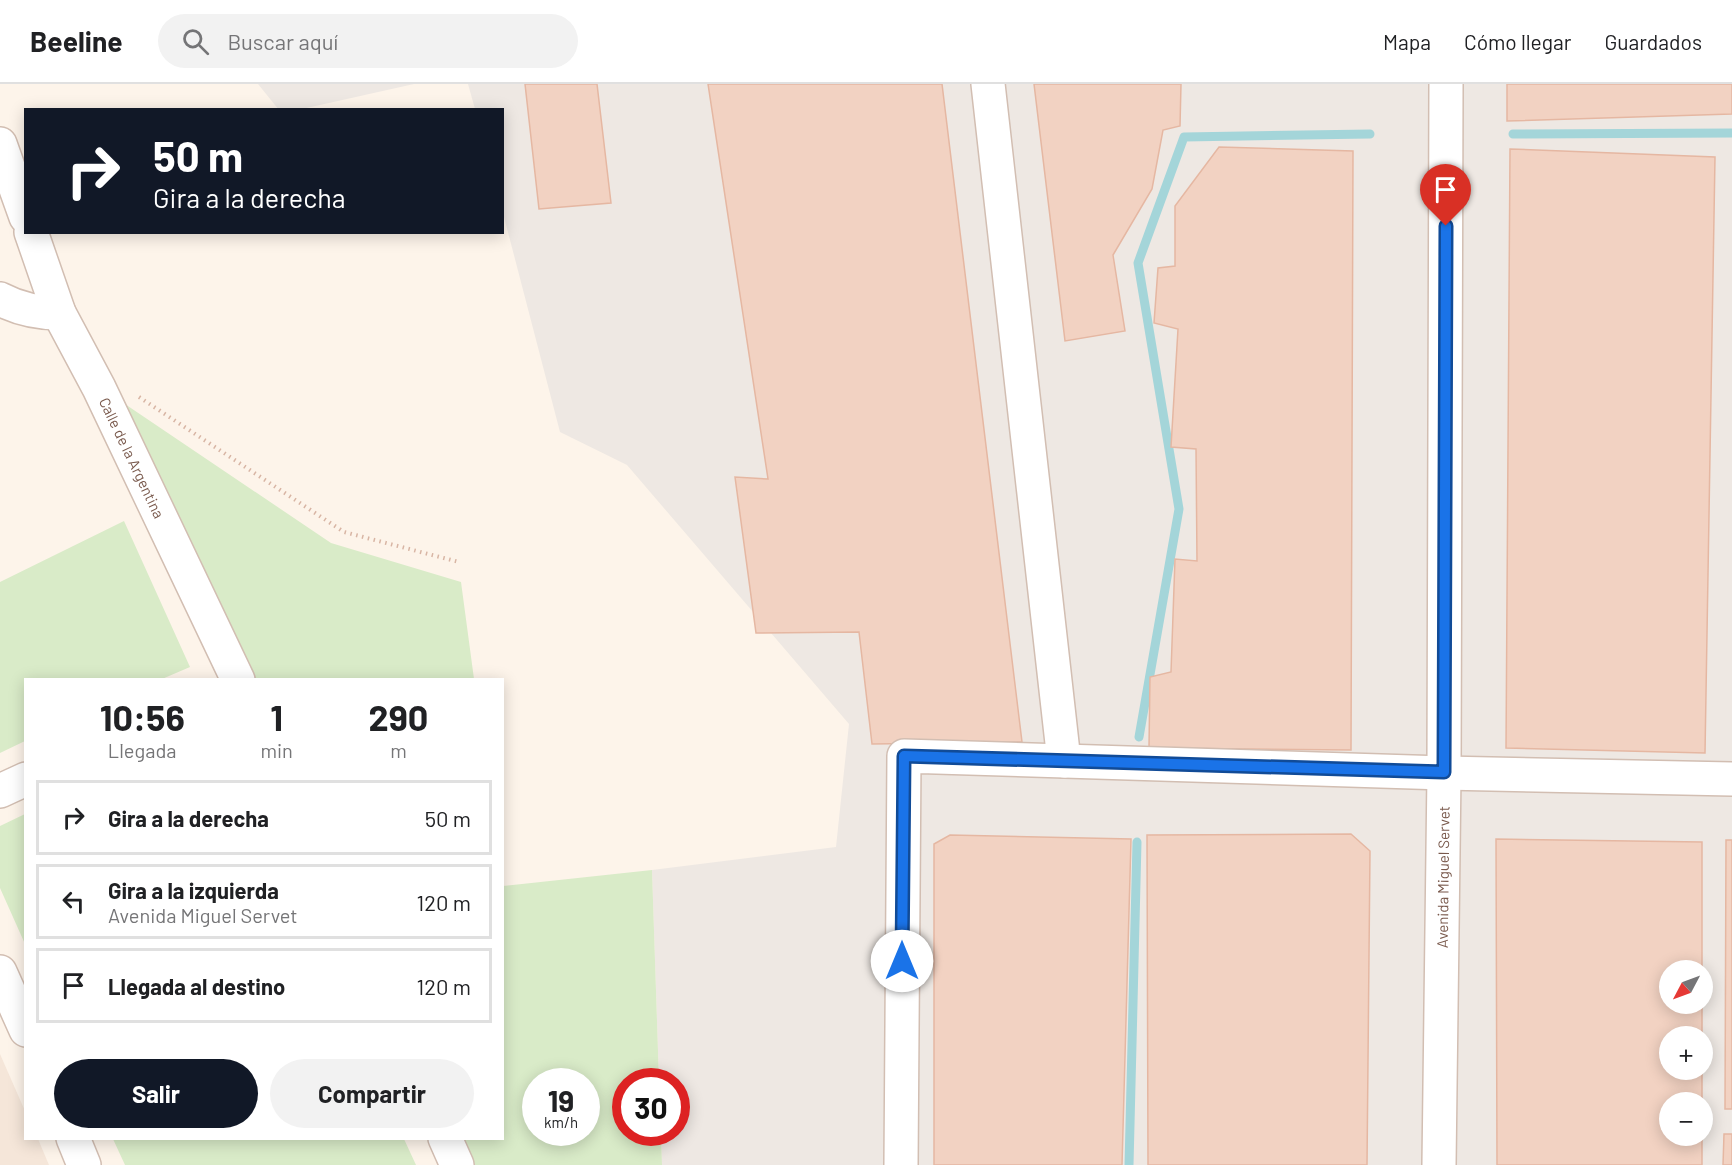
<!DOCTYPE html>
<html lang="es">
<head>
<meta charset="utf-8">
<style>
  :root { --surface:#fff; --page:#f2f2f2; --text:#202124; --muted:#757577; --line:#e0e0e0; --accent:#111827 }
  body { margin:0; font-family:Barlow,sans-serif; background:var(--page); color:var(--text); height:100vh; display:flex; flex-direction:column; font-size:22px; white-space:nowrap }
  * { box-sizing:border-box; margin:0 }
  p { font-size:20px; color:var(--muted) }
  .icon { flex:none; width:33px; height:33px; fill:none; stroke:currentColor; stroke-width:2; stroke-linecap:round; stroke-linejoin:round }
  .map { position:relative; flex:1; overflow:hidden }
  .side { position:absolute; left:24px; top:594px; width:480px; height:462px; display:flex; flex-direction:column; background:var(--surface); border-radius:0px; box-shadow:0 3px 15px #0003 }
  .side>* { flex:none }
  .banner { position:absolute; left:24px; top:24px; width:480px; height:126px; border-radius:0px; box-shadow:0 3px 15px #0003; background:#111827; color:#fff; overflow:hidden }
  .needle { width:39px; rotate:229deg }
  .fabs { position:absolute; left:1659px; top:876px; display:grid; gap:12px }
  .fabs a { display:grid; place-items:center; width:54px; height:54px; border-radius:50%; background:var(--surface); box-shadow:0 3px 15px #0003; font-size:30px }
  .speed { position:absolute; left:522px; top:984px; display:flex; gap:12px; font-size:30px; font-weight:700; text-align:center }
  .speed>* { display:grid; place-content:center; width:78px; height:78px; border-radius:50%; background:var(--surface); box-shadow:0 3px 15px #0003; line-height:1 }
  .speed small { font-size:15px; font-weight:400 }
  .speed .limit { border:9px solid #d22; background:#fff; color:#111 }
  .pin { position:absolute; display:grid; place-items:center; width:51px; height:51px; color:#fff; margin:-62px -26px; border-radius:50% 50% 50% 0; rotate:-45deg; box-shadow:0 0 6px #0007 }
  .pin .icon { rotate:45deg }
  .me { position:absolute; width:66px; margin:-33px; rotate:0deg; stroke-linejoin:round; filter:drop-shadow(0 0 4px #0008) }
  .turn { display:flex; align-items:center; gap:21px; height:126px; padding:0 30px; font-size:27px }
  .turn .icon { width:78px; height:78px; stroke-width:2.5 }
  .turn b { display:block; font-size:42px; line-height:51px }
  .eta { display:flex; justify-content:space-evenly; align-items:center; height:102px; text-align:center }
  .eta b { font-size:36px; font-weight:700; line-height:42px }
  .action { display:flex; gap:12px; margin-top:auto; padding:12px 30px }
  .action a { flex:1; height:69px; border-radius:36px; background:var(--accent); color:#fff; font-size:24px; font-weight:700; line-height:69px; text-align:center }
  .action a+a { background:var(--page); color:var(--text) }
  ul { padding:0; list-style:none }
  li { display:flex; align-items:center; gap:18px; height:75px; margin:0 12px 9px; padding:0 18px; border:3px solid var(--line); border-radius:0px }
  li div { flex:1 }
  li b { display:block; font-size:22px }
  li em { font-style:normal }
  header { display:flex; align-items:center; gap:36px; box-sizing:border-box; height:84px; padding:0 30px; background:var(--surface); border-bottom:2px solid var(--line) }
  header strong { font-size:28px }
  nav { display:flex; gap:33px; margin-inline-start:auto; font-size:21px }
  .search { width:420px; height:54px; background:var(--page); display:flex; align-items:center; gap:15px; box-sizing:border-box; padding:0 21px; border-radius:33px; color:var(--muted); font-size:22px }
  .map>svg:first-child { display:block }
</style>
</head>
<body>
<header>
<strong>Beeline</strong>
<div class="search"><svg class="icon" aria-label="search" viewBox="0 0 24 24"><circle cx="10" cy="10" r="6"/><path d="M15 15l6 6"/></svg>Buscar aquí</div>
<nav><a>Mapa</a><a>Cómo llegar</a><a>Guardados</a></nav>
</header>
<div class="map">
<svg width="1732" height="1081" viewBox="0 0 1732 1081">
  <rect width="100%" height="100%" fill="#fdf4ea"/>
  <path fill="#f5e6d9" d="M0,970L25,1027L26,1054L38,1055L49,1081H0Z"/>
  <path fill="#eee8e3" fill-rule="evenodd" d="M258,0H414L302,25L279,26Z
    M468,0H1732V1081H662L661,1049L676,1048V998L659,997L652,786L836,763L849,640L627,381L560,348L503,129L502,26L475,25ZM1670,886H1702V920H1670ZM1670,952H1702V986H1670ZM1670,1018H1702V1052H1670Z"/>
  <path fill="#d9ebc8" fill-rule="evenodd" d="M119,316L331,459L461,498L474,595H249Z
    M124,437L190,583L162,595L26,596L25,657L0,669V498Z
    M25,730V860L0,804V742Z
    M652,786L659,997L626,998V1048L661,1049L662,1081H474L461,1055L502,1054L503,802ZM536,998H586V1048H536Z
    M113,1055H404L416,1081H125Z"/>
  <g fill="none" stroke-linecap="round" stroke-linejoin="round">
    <path stroke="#a4d5d9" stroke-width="9" d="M1513,50L1732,49
      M1139,653L1179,425L1138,179L1184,53L1370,50
      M1129,1081L1137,758"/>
  </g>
  <path fill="#f2d2c2" stroke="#e5b7a2" stroke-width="1.5" d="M525,0H597L611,119L539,125Z
    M708,0H942L1022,658L872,660L859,548L756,549L735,393L768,395Z
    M1034,0H1181L1180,42L1163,46L1152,105L1113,171L1125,247L1065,257Z
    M1507,0H1732V30L1507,37Z
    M1219,63L1353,67L1351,666L1149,664L1150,593L1171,588L1175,475L1197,477L1196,365L1171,363L1178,245L1154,239L1158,184L1175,182V122Z
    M1510,65L1715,73L1705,669L1506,664Z
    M1351,750L1370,767L1367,1081H1148L1147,751Z
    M950,751L1131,755L1122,1081H934V760Z
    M1496,755L1702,758V886H1670V920H1702V952H1670V986H1702V1018H1670V1052H1702V1081H1497Z
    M1726,756H1732V1025H1725Z
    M1724,1050H1732V1081H1723Z"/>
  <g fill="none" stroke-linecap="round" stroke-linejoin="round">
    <g stroke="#d2beb2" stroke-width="36">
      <g id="minor">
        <path d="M988,0L1064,677"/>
        <path d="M0,60L26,133"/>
        <path id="s1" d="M31,148L59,229L99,304L238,596"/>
        <path d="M0,215C19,225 37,229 59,229"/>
        <path d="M0,707L26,695"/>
        <path d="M0,888L26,946"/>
        <path d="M73,1054L84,1081"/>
        <path d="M445,1054L457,1081"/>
        <path d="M901,1081L904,672L1444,689L1732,695"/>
        <path id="s2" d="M1439,1081L1444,689L1446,0"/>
      </g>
    </g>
    <path stroke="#d8b5a4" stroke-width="4" stroke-dasharray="1.5 4.5" stroke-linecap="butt" d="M139,313L344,448L459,478"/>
    <use href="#minor" stroke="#fff" stroke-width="33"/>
  </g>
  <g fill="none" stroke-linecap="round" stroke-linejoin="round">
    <g stroke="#114b97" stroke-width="15">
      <path id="route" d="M902,877L904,672L1444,688L1446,142"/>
    </g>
    <use href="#route" stroke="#1a73e8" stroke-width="10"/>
  </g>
  <g text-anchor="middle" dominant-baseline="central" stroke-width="4.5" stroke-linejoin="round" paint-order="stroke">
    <g font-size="15" fill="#79594c" stroke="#fff9f1">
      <text stroke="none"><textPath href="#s1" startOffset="248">Calle de la Argentina</textPath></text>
      <text stroke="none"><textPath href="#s2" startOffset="288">Avenida Miguel Servet</textPath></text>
    </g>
  </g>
</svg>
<div class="fabs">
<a><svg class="needle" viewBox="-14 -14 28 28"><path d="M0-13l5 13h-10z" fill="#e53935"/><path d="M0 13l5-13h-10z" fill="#757577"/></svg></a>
<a>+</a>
<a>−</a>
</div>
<div class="speed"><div>19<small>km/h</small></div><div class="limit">30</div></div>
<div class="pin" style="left:1446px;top:142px;background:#d93025"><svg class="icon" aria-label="arrive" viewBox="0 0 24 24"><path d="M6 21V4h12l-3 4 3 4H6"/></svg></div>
<svg class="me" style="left:902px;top:877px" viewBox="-20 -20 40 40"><circle r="19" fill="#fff"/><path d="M0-13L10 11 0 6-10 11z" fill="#1a73e8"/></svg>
<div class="banner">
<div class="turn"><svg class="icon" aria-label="right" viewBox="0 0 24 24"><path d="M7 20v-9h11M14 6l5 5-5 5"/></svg><div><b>50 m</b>Gira a la derecha</div></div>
</div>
<section class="side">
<div class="eta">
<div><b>10:56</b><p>Llegada</p></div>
<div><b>1</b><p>min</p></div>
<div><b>290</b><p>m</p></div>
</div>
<ul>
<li><svg class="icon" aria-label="right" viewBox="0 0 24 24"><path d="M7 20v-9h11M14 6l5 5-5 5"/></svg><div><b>Gira a la derecha</b></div><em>50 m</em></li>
<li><svg class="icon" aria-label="left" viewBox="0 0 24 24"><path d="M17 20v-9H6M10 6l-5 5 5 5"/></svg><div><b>Gira a la izquierda</b><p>Avenida Miguel Servet</p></div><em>120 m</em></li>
<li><svg class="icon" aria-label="arrive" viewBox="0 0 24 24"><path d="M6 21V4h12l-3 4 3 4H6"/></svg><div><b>Llegada al destino</b></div><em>120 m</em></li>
</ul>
<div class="action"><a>Salir</a><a>Compartir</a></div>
</section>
</div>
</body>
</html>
